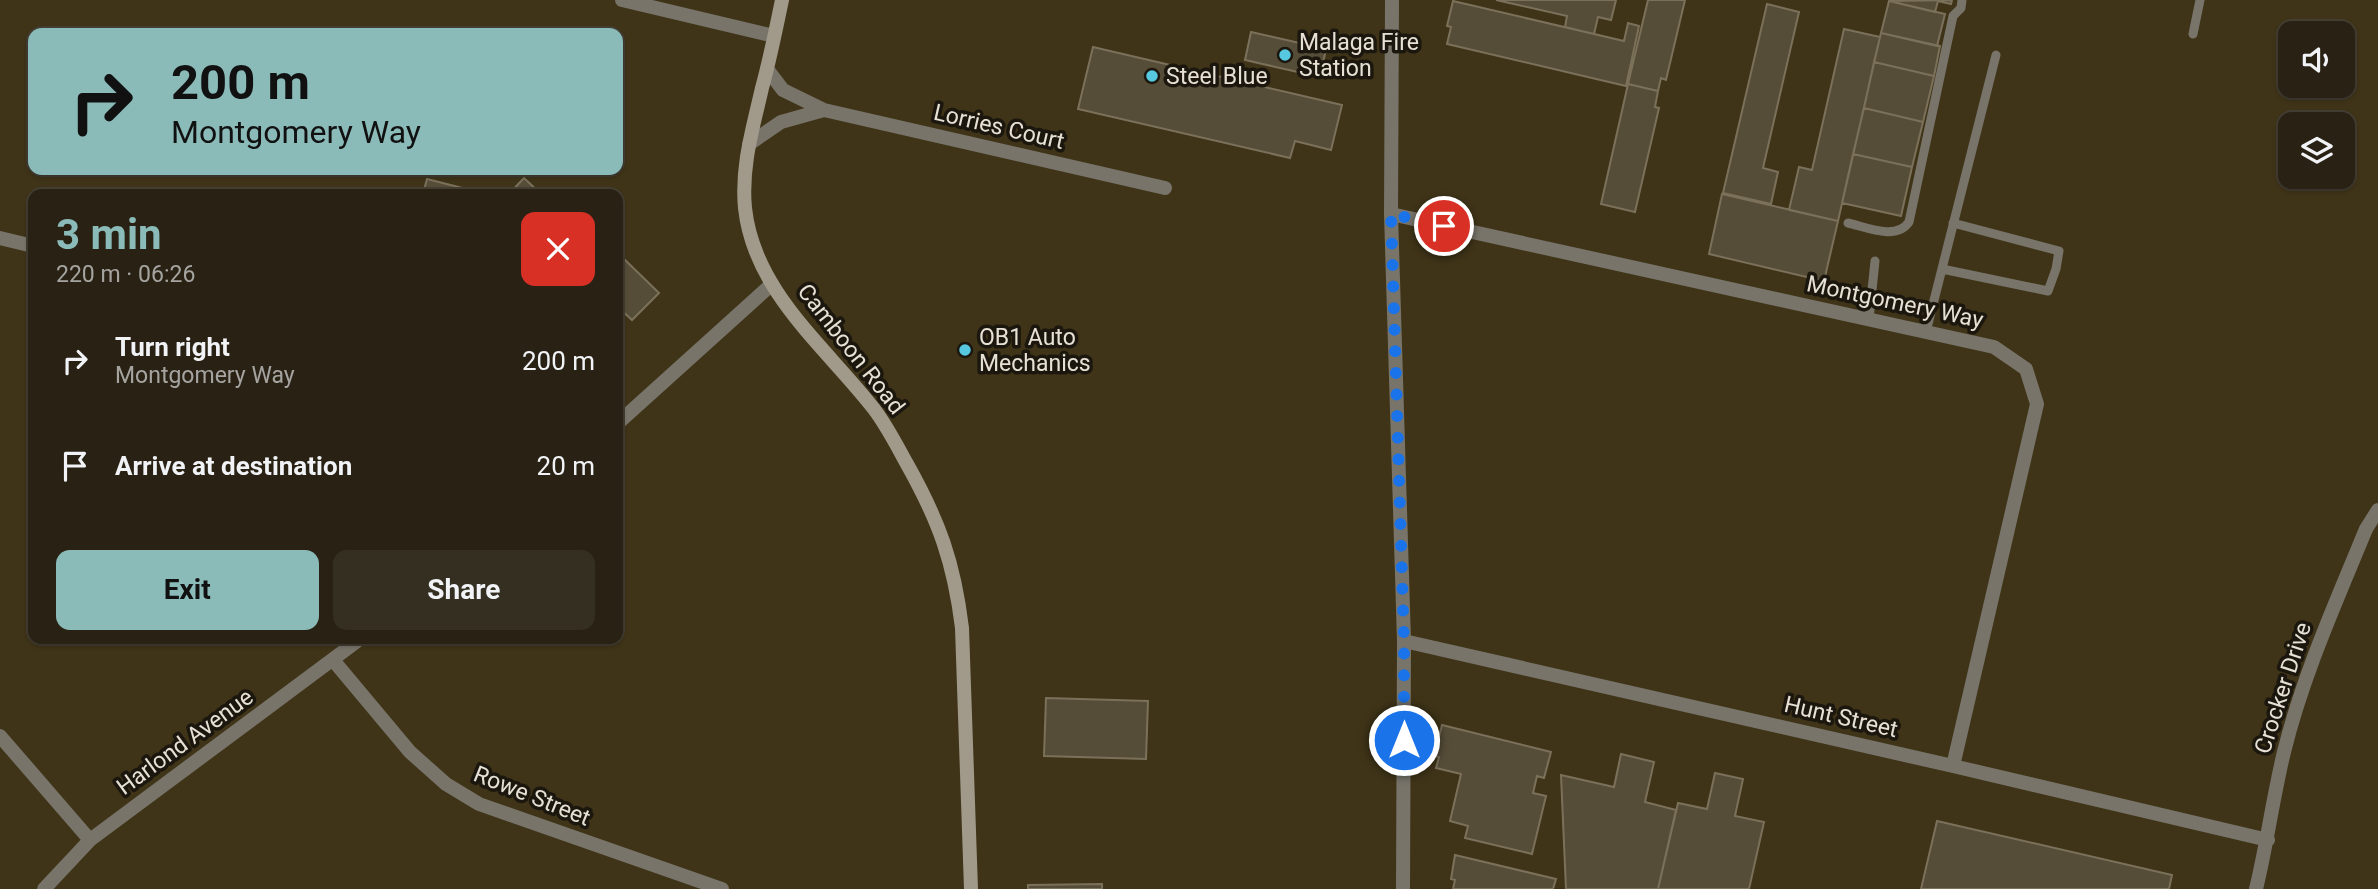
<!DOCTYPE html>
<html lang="en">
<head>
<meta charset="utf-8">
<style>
  :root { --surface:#292214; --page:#352f22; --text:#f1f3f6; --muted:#a5a4a0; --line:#453f34; --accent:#8bbbb9 }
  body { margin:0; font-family:Roboto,sans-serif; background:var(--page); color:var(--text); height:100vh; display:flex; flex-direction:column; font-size:26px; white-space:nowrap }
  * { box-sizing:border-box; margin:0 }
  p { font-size:23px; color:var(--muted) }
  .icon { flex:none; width:38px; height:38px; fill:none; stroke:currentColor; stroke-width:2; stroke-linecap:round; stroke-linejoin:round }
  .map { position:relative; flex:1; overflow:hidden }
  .drawer { position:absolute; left:28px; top:189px; width:595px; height:455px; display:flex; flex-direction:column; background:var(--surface); border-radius:14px; box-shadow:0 2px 5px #0004,0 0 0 2px var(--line) }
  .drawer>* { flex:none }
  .banner { position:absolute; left:28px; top:28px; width:595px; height:147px; border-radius:14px; box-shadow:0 2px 5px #0004,0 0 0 2px var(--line); background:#8bbbb9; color:#111; overflow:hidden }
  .fabs { position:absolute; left:2278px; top:21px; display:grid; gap:14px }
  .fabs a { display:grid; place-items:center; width:77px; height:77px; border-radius:14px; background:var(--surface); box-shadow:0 2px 5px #0004,0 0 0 2px var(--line); font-size:35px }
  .pin { position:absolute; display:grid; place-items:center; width:60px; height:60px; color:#fff; margin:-30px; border:4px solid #fff; border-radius:50%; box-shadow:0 2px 7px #0007 }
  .me { position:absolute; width:77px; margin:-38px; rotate:0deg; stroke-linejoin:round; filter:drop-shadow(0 0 5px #0008) }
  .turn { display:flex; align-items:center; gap:24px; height:147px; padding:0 28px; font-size:32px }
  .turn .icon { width:91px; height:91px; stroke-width:2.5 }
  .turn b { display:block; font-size:49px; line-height:60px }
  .round { display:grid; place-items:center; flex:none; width:74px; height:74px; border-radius:14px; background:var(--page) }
  .summary { display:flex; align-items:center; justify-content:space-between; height:119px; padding:0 28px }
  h1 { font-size:42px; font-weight:700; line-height:52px; color:var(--accent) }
  .cta { display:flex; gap:14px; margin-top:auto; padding:14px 28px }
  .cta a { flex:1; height:80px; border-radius:14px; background:var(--accent); color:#111; font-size:28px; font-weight:700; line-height:80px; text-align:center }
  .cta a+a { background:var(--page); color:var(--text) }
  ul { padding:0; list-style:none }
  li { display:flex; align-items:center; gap:21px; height:105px; padding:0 28px }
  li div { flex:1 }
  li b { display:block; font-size:26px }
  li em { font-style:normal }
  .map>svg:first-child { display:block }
</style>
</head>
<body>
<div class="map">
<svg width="2378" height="889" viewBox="0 0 2378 889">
  <rect width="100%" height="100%" fill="#372e1a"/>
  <path fill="#3f3418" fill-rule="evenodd" d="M0,0H2378V889H0ZM33,33H618V170H33ZM2291,33H2343V86H2291ZM2291,124H2343V177H2291ZM33,194H618V639H33Z"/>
  <path fill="#564d38" stroke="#7b715b" stroke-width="2" d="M1496,0H1616L1611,20L1598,17L1594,34L1565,27L1567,16Z
    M1648,0H1685L1666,80L1661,78L1658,91L1628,84Z
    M1952,0L1951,4L1938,1L1935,12L1889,1Z
    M1453,1L1624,41L1628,23L1639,26L1626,86L1447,44L1451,27L1447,26Z
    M1889,1L1945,14L1937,46L1881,33Z
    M1767,4L1799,12L1763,168L1778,172L1771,204L1723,193Z
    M1844,29L1880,37L1838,221L1789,210L1799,167L1812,170Z
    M1251,32L1326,49L1320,77L1245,60Z
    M1881,33L1940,46L1934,76L1874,62Z
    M1093,47L1342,105L1331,150L1295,141L1290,158L1078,109Z
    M1874,62L1934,76L1923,122L1864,108Z
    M1628,84L1658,91L1655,107L1659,108L1635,212L1601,204Z
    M1864,108L1923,122L1912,167L1853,154Z
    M1853,154L1912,167L1901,216L1842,203Z
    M524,178L541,194H509Z
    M427,179L486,194H423Z
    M1722,194L1838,221L1824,281L1709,254Z
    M619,254L659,293L632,320L618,307Z
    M1046,698L1148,701L1146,759L1044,756Z
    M1442,725L1551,752L1544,778L1537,776L1533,793L1546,796L1532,854L1465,838L1468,826L1450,821L1461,774L1436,768L1439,757L1434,756Z
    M1621,754L1654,762L1645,802L1676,810L1658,889H1566L1561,775L1614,787Z
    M1715,773L1743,779L1735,816L1764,822L1749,889H1658L1678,803L1707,809Z
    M1937,821L2172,875L2169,889H1921Z
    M1455,855L1556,879L1553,889H1453L1455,880L1451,879Z
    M1102,884V889H1028V885Z"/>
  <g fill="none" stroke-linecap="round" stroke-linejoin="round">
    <path stroke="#78746a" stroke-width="9" d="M2193,34L2200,0
      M1848,223C1866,227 1896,241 1909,222L1953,16L1961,8L1962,0
      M1942,269L2048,291L2056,269L2059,251L1953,223
      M1869,319L1875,261
      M1926,332L1996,55"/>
    <path stroke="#78746a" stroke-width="14" d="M622,0L774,36
      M1392,0L1391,214L1404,641L1403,889
      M767,69L783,90L824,110L1165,188
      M749,144L781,122L824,110
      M1391,214L1994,347L2026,369L2037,404L1953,766
      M0,238L33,246
      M618,423L772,284
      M1404,641L1953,766L2268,840
      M333,660L410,752L446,784L479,804L722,889
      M0,736L90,840
      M44,889L90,840L360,639
      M2256,889C2267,844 2273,797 2284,752C2303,675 2336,602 2366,529L2378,510"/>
    <path stroke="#a19a8a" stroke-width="14" d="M782,0C776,29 770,59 762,88C753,128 741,166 745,208C754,292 826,347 874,409C887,426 897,446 907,464C939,521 954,562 962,628L971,889"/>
  </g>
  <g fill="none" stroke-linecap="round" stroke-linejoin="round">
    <path stroke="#1a73e8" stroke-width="12" stroke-dasharray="0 21.6" d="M1404,740V641L1391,214L1444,226"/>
  </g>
  <g fill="#56c9e0" stroke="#1b170e" stroke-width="2.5">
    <circle cx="1285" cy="55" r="7"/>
    <circle cx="1152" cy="76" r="7"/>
    <circle cx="965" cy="350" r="7"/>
  </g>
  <g text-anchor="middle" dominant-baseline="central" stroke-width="7" stroke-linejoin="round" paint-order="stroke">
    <g font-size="23" fill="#e7e1d5" stroke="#1b170e" text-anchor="start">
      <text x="1299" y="42">Malaga Fire<tspan x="1299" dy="26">Station</tspan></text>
      <text x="1166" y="76">Steel Blue</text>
      <text x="979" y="337">OB1 Auto<tspan x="979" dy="26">Mechanics</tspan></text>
    </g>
    <g font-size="23" fill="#e7e1d5" stroke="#1b170e">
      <text transform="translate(999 127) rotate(13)">Lorries Court</text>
      <text transform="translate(1895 302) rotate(12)">Montgomery Way</text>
      <text transform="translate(851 349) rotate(52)">Camboon Road</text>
      <text transform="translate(2283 688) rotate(-72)">Crocker Drive</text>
      <text transform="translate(1841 717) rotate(13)">Hunt Street</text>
      <text transform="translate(185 742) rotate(-36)">Harlond Avenue</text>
      <text transform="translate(532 796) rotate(22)">Rowe Street</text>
    </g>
  </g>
</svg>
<div class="fabs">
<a><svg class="icon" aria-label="sound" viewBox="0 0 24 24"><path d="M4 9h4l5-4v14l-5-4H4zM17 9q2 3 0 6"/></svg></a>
<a><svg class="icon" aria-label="layers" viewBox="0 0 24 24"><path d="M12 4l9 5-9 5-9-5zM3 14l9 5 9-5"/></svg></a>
</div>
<div class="pin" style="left:1444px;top:226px;background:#d93025"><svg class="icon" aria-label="arrive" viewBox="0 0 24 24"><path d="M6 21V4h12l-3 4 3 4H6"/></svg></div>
<svg class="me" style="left:1404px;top:740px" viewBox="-20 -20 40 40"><circle r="17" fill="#1a73e8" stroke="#fff" stroke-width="3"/><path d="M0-11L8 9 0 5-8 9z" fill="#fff"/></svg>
<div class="banner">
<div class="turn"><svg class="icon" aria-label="right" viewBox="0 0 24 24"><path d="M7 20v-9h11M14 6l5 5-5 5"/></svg><div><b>200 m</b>Montgomery Way</div></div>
</div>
<section class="drawer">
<div class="summary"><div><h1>3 min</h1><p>220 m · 06:26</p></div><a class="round" style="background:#d93025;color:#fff"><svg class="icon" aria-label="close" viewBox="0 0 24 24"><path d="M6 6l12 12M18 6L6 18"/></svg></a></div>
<ul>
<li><svg class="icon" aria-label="right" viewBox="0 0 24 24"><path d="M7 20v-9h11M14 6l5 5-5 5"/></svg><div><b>Turn right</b><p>Montgomery Way</p></div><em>200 m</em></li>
<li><svg class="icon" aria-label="arrive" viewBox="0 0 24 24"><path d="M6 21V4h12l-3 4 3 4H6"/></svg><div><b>Arrive at destination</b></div><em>20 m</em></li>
</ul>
<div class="cta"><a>Exit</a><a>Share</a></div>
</section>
</div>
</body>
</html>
